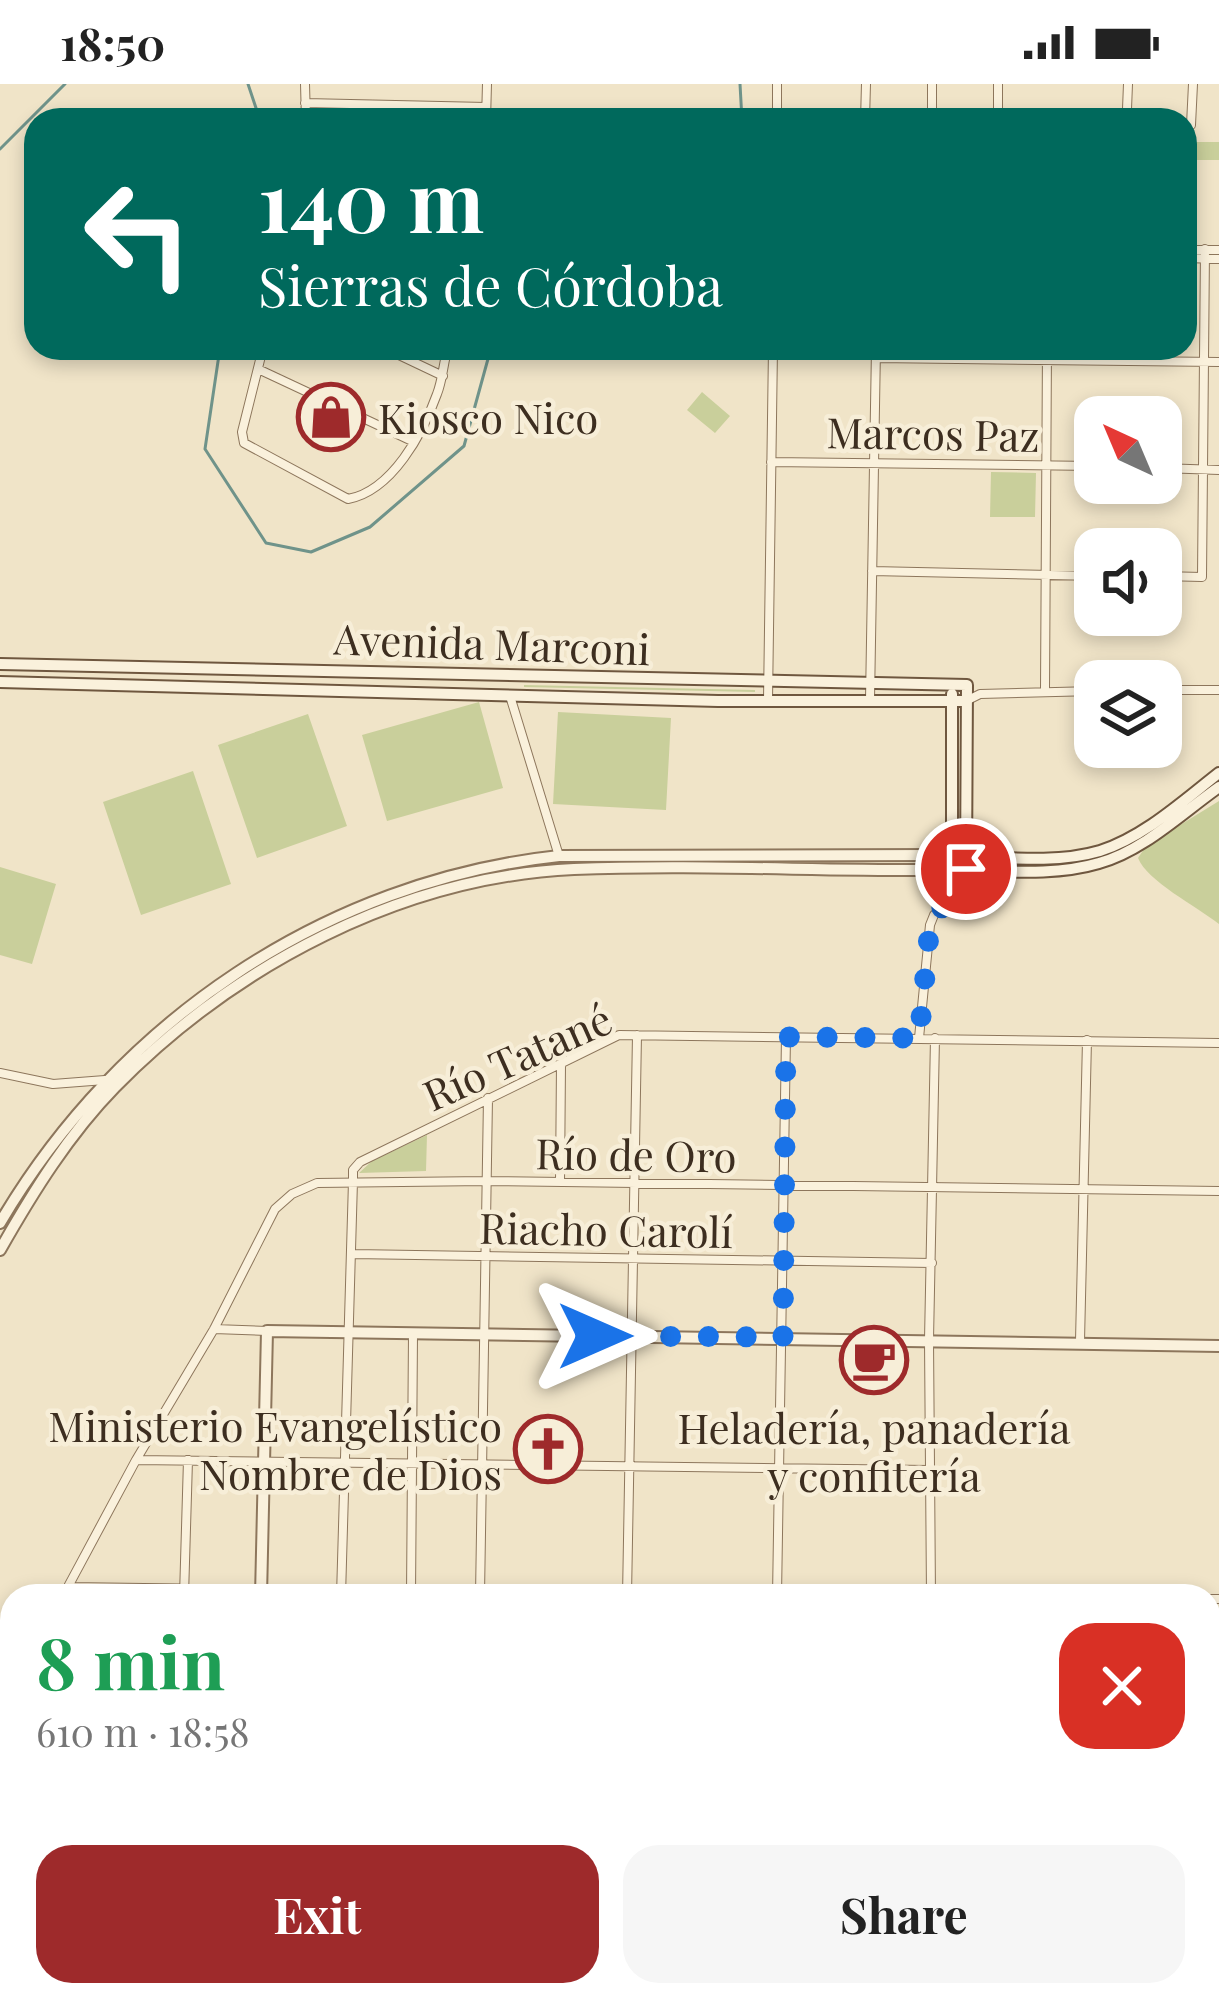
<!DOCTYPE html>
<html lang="en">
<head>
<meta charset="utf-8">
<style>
  :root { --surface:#fff; --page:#f6f6f6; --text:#222; --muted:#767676; --accent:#9e2a2b }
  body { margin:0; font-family:"Playfair Display",serif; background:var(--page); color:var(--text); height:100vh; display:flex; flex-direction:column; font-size:45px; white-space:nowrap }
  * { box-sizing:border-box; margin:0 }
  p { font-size:39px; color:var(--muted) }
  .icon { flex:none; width:66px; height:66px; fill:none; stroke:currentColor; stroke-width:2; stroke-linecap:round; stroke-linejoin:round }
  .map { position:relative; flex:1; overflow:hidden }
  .side { position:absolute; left:0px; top:1500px; width:1221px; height:423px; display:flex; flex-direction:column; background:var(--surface); border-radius:36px 36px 0 0; box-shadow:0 6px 18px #0003 }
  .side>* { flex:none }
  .banner { position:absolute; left:24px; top:24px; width:1173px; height:252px; border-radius:36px; box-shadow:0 6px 18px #0003; background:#00695c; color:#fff; overflow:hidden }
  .needle { width:78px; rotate:316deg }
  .controls { position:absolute; left:1074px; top:312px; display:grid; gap:24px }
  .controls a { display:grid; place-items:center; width:108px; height:108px; border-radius:24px; background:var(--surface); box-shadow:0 6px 18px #0003; font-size:60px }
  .pin { position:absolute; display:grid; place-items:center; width:102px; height:102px; color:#fff; margin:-51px; border:6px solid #fff; border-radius:50%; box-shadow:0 3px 12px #0007 }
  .me { position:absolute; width:132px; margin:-66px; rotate:90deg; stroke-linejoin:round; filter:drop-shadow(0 0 9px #0008) }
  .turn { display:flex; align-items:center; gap:42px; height:252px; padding:0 36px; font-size:54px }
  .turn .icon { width:156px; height:156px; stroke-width:2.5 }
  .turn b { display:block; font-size:84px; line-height:102px }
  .round { display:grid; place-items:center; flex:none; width:126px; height:126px; border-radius:36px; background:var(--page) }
  .headline { display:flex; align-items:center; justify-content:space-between; height:204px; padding:0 36px }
  h1 { font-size:72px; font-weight:700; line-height:90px; color:#1e9e55 }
  .action { display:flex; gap:24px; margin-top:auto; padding:24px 36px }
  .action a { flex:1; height:138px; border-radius:36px; background:var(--accent); color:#fff; font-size:48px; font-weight:700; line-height:138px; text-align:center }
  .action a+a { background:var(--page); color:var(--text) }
  .status { display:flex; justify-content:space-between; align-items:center; height:84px; padding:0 60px; background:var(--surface); direction:ltr }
  .status svg { height:33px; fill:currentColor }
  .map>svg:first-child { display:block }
</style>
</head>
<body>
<div class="status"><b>18:50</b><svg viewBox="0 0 49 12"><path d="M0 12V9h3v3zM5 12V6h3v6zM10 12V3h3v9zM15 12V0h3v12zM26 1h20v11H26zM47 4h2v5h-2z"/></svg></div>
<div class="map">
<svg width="1219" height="1922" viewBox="0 0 1219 1922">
  <rect width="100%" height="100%" fill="#f0e4c8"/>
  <path fill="#c9cf9b" d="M1185,58H1219V76H1185Z
    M702,308L730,332L715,349L687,326Z
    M991,388L1036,389L1035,433H990Z
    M524,601L755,606V608L524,603Z
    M479,618L503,704L387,737L362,651Z
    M558,628L671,634L666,726L553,720Z
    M308,630L347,742L257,774L218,661Z
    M193,687L231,800L141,831L103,718Z
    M1219,717V840C1196,822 1147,797 1138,774L1146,762Z
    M0,783L56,800L32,880L0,871Z
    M427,1051L426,1087L359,1089L372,1077Z"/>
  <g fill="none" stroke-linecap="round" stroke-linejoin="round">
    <path stroke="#6f938a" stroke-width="3" d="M248,0L260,36
      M740,0L742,36
      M0,65L65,0
      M220,264L205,365L266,459L311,468L370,443L464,362L491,264
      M494,1922V1917"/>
    <g stroke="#8d765c" stroke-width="10">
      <path id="minor" d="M305,0L306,36
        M998,0V34L1107,36
        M305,19L486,23
        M486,36L487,0
        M777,36V0
        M865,36L866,0
        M932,36V0
        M1118,36L1127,25L1128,0
        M1191,41L1193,0
        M1185,166H1219
        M1185,174L1219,175
        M263,264L242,348L244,359L348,415C392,407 423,349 437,310C443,295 443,279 448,264
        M384,264L443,292
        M876,274L1219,278
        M258,285L414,358
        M771,378L1095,382
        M1161,384L1219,386
        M872,487L1095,492
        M1161,492L1202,493L1205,165
        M1161,606H1219
        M1045,607L1047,264
        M510,612L559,772
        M768,616L773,264
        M870,616L876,264
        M966,617L980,610L1095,607
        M919,954L930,841L934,831L958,809L966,786
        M0,989L53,1000L105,996
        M560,1098L561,980
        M353,1170L932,1179
        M214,1245L267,1247
        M1080,1257L1087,956
        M137,1376L929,1386
        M69,1503L757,1512
        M411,1511L413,1250
        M480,1511L488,1014
        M63,1512L136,1376L214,1245L275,1125L292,1110L317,1099L486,1097L1219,1107
        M184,1512L188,1376
        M341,1512L353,1097V1086L360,1078L619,951L1219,959
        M627,1512L637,951
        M777,1512L786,953
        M931,1512L929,1256L935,954
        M1209,1515H1219
        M0,1620L12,1600
        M0,1636L12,1637
        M1209,1653L1219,1654
        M0,1764L12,1765
        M886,1911V1922
        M16,1922V1911
        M81,1922V1911
        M238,1922V1911
        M313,1922V1911
        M502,1922V1911
        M574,1922L575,1911
        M730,1922V1911"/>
    </g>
    <g stroke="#8d765c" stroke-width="14">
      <path id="tertiary" d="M0,1139C118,938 325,797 559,772L938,771
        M0,1166C33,1108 69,1050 115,1003C235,881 401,793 574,785C695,780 817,787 938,786
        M261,1512L267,1247L1219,1262
        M0,1889H12
        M392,1911L393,1922"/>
    </g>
    <g stroke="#6f573f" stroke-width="14">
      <path id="secondary" d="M0,580L967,601L966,785
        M0,598L718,617H966
        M952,610V778
        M938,771C990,771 1049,782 1100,767C1144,753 1183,717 1219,689
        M938,786C990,785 1049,794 1099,779C1143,767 1182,729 1219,703
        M1209,1907H1219
        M997,1911L1219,1917"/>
    </g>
    <use href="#minor" stroke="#faf1dc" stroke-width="8"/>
    <use href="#tertiary" stroke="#faf1dc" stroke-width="10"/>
    <use href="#secondary" stroke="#faf1dc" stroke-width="10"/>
  </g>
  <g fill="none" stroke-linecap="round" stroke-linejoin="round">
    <path stroke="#1a73e8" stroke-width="21" stroke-dasharray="0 37.8" d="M595,1252L783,1253L786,953L919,954L930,841L934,831L958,809L966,785"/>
  </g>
  <defs>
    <g id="shop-ring" transform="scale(3.45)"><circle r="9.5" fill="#f7eed8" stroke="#9e2a2b" stroke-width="1.5"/><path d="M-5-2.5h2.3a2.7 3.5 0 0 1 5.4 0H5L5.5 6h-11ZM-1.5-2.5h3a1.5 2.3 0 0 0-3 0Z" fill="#9e2a2b"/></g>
    <g id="cafe-ring" transform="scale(3.45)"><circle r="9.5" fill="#f7eed8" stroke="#9e2a2b" stroke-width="1.5"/><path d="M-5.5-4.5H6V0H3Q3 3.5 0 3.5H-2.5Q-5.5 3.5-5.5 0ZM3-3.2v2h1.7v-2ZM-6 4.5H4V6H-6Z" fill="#9e2a2b"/></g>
    <g id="church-ring" transform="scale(3.45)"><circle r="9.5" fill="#f7eed8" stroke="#9e2a2b" stroke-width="1.5"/><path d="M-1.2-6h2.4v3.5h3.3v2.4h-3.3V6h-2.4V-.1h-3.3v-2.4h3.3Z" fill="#9e2a2b"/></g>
  </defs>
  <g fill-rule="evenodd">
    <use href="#shop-ring" x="331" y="333"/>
    <use href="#cafe-ring" x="874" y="1276"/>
    <use href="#church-ring" x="548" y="1365"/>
  </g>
  <g text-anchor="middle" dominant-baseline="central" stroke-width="9" stroke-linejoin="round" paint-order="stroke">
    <g font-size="42" fill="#3d2e20" stroke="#f7eed8" text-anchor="start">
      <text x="378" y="333">Kiosco Nico</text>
      <text x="502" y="1341" text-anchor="end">Ministerio Evangelístico<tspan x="502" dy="48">Nombre de Dios</tspan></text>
      <text x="874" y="1343" text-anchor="middle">Heladería, panadería<tspan x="874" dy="48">y confitería</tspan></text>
    </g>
    <g font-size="42" fill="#3d2e20" stroke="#f7eed8">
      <text transform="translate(933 349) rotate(1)">Marcos Paz</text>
      <text transform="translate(492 559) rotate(2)">Avenida Marconi</text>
      <text transform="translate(517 972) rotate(-24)">Río Tatané</text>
      <text transform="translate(636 1070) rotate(1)">Río de Oro</text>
      <text transform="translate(606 1145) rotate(1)">Riacho Carolí</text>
    </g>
  </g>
</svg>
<div class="controls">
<a><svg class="needle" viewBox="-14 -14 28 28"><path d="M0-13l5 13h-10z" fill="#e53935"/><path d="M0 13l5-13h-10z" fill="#767676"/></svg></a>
<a><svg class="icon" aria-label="sound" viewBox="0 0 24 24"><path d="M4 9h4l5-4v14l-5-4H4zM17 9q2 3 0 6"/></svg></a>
<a><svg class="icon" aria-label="layers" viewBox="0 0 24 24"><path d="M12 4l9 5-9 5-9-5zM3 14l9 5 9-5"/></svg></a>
</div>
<div class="pin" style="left:966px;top:785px;background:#d93025"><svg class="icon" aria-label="arrive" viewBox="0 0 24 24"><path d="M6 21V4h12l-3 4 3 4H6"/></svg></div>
<svg class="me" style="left:595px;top:1252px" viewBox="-20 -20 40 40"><path d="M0-17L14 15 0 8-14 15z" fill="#1a73e8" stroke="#fff" stroke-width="4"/></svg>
<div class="banner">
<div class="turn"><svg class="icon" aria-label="left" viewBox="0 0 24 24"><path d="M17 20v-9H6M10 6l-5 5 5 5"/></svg><div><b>140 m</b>Sierras de Córdoba</div></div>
</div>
<section class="side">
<div class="headline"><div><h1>8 min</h1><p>610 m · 18:58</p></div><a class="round" style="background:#d93025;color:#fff"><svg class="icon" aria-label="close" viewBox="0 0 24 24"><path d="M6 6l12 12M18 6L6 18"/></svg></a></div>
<div class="action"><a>Exit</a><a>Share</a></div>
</section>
</div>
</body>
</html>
